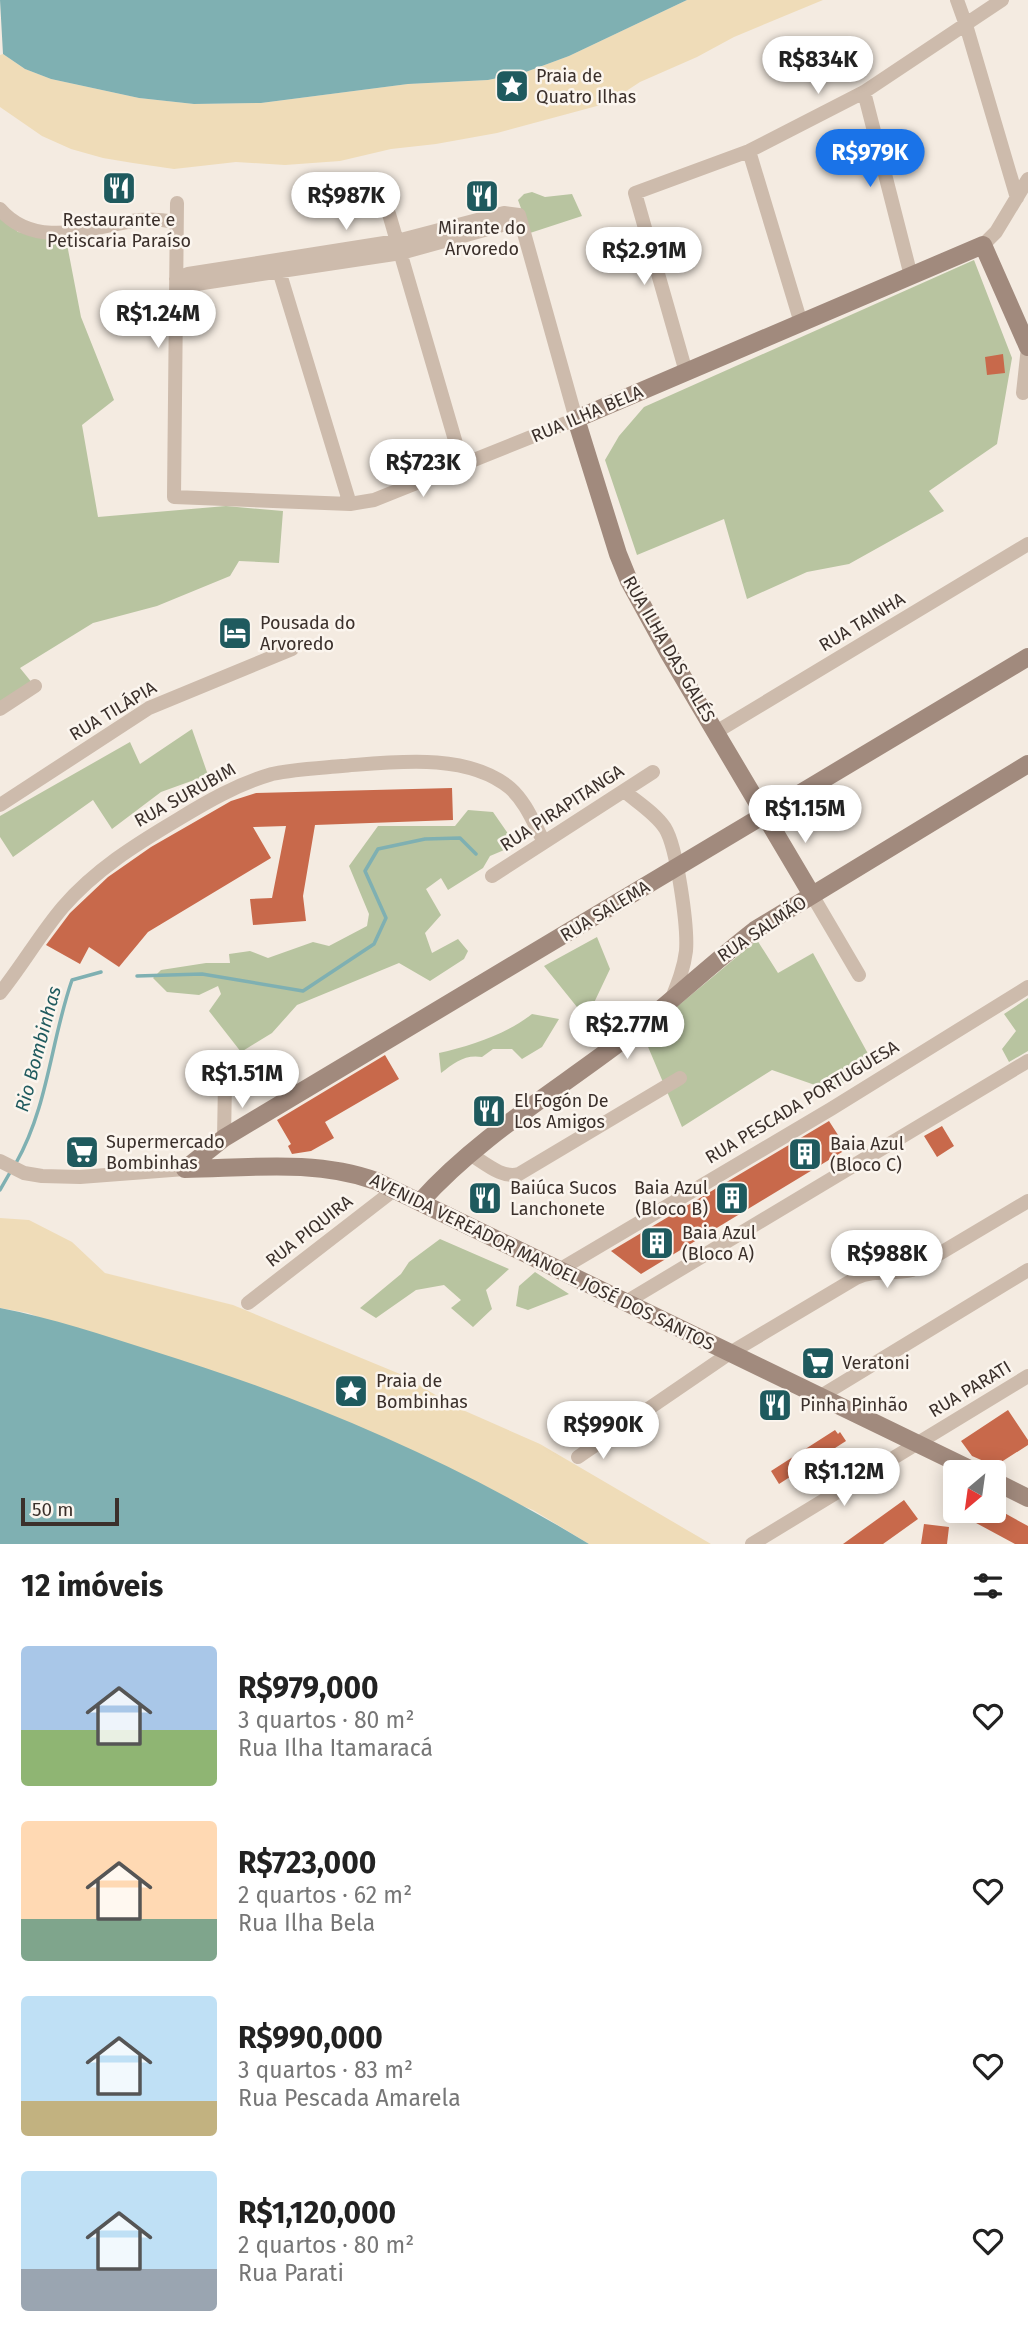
<!DOCTYPE html>
<html lang="pt">
<head>
<meta charset="utf-8">
<style>
	body { margin:0; font-family:"Fira Sans",sans-serif; background:#f6f6f6; color:#222; height:100vh; display:flex; flex-direction:column; font-size:26px; white-space:nowrap }
	* { box-sizing:border-box; margin:0 }
	p { font-size:23px; color:#767676 }
	.icon { flex:none; width:38px; height:38px; fill:none; stroke:currentColor; stroke-width:2; stroke-linecap:round; stroke-linejoin:round }
	.map { position:relative; height:1544px; overflow:hidden }
	.sheet { display:flex; flex-direction:column; background:#fff; flex:1 }
	.sheet>* { flex:none }
	.needle { width:46px; rotate:209deg }
	.fabs { position:absolute; left:943px; top:1460px; display:grid; gap:14px }
	.fabs a { display:grid; place-items:center; width:63px; height:63px; border-radius:7px; background:#fff; box-shadow:0 4px 18px #0003; font-size:35px }
	.scale { position:absolute; left:21px; bottom:18px; width:98px; box-sizing:border-box; padding-left:7px; border:4px solid #3b302b; border-top:0; font-size:19px; line-height:24px; white-space:nowrap; color:#3b302b; -webkit-text-stroke:5px #fbf5ee; paint-order:stroke }
	.price { position:absolute; translate:-50% -60px; padding:0 16px; border-radius:24px; background:#fff; color:#222; font-size:23px; line-height:46px; filter:drop-shadow(0 2px 4px #0008) }
	.price::after { content:''; position:absolute; left:50%; top:42px; width:21px; height:16px; margin-left:-10px; background:inherit; clip-path:polygon(0 0,100% 0,50% 100%) }
	.price.selected { background:#1a73e8; color:#fff }
	ul { padding:0; list-style:none }
	li { display:flex; align-items:center; gap:21px; height:175px; padding:0 21px }
	li span { display:grid; place-items:center; flex:none; width:196px; height:140px; border-radius:7px; color:#555 }
	li>.icon { margin-inline-start:auto }
	span .icon { width:84px; height:84px; fill:#fffc; stroke-width:1 }
	li b { font-size:30px }
	h2 { display:flex; justify-content:space-between; align-items:center; height:84px; padding:0 21px; font-size:30px }
	.map>svg:first-child { display:block }
	.green { fill:#b8c4a0 }
	.sand { fill:#efdcb8 }
	.water { fill:#7fb0b2 }
	.lines { fill:none; stroke-linecap:round; stroke-linejoin:round }
	.stream { stroke:#7fb0b2; stroke-width:3.5 }
	.building { fill:#c8694b }
	.street { stroke:#cdbbac; stroke-width:14 }
	.secondary { stroke:#a18a7d; stroke-width:18 }
	.labels { text-anchor:middle; dominant-baseline:central; stroke-width:5; stroke-linejoin:round; paint-order:stroke }
	.poi-label { font-size:18px; fill:#3b302b; stroke:#fbf5ee; text-anchor:start }
	.street-label { font-size:18px; fill:#3b302b; stroke:#fbf5ee }
	.water-label { font-size:19px; font-style:italic; fill:#1f5a5e; stroke:#fbf5ee }
</style>
</head>
<body>
<div class="map">
<svg width="1028" height="1544" viewBox="0 0 1028 1544">
	<rect width="100%" height="100%" fill="#f4ebe1"/>
	<!-- green -->
	<path class="green" d="M532 192 545 197 572 194 582 216 530 233 518 200 524 194Z
		M0 216 18 232 66 239 81 317 114 400 82 425 98 517 226 506 283 511 279 563 239 561 230 576 157 606 93 623 20 668 33 684 0 705Z
		M974 260 1012 358 997 444 929 491 944 511 849 564 807 572 747 599 724 519 637 555 605 460 619 436 644 407Z
		M192 729 208 775 161 792 112 829 93 800 13 857 0 837V816L130 742 140 764Z
		M468 810 493 812 516 845 490 856 483 868 448 890 441 878 426 889 441 915 425 933 432 953 458 939 468 951 464 959 430 981 399 963 297 1005 272 1033 241 1052 209 1011 221 994 218 986 199 995 167 992 153 978 161 970 206 963H230L229 954 250 951 268 958 313 942 329 946 367 926 369 914 349 866 378 826H455Z
		M597 937 610 969 592 1007 581 1012 544 966Z
		M757 940 778 973 813 953 872 1061 832 1091 772 1070 682 1127 643 1035Z
		M1028 998V1051L1009 1062 1002 1049 1016 1031 1004 1014Z
		M532 1014 559 1019 542 1047 522 1059 512 1049H493L482 1057C465 1054 454 1063 441 1073L439 1053C471 1046 507 1034 532 1014Z
		M440 1239 509 1269 486 1290 492 1309 473 1327 451 1308 461 1300 444 1285 416 1290 376 1318 360 1308 401 1274 409 1262Z
		M535 1272 569 1294 528 1310 516 1306 519 1286Z"/>
	<!-- sand -->
	<path class="sand" d="M687 0H823L734 37 697 57 640 82 608 103 497 133 436 144 391 149 340 161 285 165 236 162 174 169 133 163 103 158 71 149 42 136 0 107V55L3 54 25 69 51 79 139 98 194 104 261 103 408 84 488 80 523 73 569 56Z
		M0 1218 29 1220 72 1242 105 1273 233 1305 400 1374 456 1407 540 1444 711 1544H589L533 1510 28 1313 0 1308Z"/>
	<!-- water -->
	<path class="water" d="M0 0H687L569 56 523 73 488 80 408 84 261 103 194 104 139 98 51 79 25 69 3 54Z
		M0 1308C52 1318 103 1335 153 1351 305 1398 453 1461 589 1544H0Z"/>
	<g class="lines">
		<!-- stream -->
		<path class="stream" d="M137 976 202 974 303 991 374 944 386 918 365 871 378 849 425 839 460 838 476 854
			M16 1163C48 1107 51 1040 72 980L101 972
			M0 1190 12 1169"/>
	</g>
	<!-- building -->
	<path class="building" d="M1003 354 1005 373 987 375 985 357Z
		M452 788 453 820 315 825 303 896 306 921 253 925 250 899 272 898 286 826 253 827 271 858 148 932 119 967 89 947 80 964 46 945 70 913 108 877 151 847 231 801 256 793Z
		M385 1055 399 1079 325 1122 334 1138 311 1151 292 1154 288 1146 291 1144 277 1120Z
		M829 1121 847 1149 641 1274 611 1251Z
		M942 1126 954 1146 937 1157 924 1136Z
		M1008 1410 1028 1440V1445L995 1466 972 1456 961 1441Z
		M835 1430 838 1434 840 1432 846 1441 779 1484 771 1471Z
		M904 1500 918 1519 883 1544H843Z
		M952 1510H999L1028 1526V1544H1015Z
		M924 1524 949 1527 947 1544H921Z"/>
	<g class="lines">
		<!-- street -->
		<path class="street" d="M957 0 966 25 1017 198
			M864 92 911 276
			M749 151 801 323
			M177 203 174 497 350 504 374 500 576 419 519 215
			M0 209C36 251 94 226 139 220 151 219 164 220 176 222
			M389 214 462 464
			M983 245 996 232 1028 179
			M277 264 350 504
			M176 279 190 285 401 253 506 224 519 215
			M176 279 188 274 397 241 504 213 519 215
			M686 372 635 193 749 151 864 92 1002 0
			M1023 393 1028 347
			M0 709 35 686
			M716 732 1028 544
			M624 791C637 802 655 813 665 828 677 847 688 927 686 951 684 968 678 983 672 998
			M0 805 149 708 292 649
			M492 876 653 772
			M812 895 859 975
			M0 993C22 966 40 934 63 907 95 870 135 845 177 820 208 801 238 784 272 774 295 769 319 768 342 766 393 762 467 752 510 788 526 802 534 824 544 842
			M224 1138 225 1082
			M470 1154C485 1163 502 1179 519 1174L680 1078
			M0 1161 24 1173 42 1176 80 1177 185 1169
			M559 1270 831 1109 1028 987
			M626 1302 1028 1061
			M248 1303 394 1190
			M821 1396 1028 1270
			M578 1457 730 1353 856 1278C874 1269 893 1275 912 1270L1028 1201
			M752 1544 1028 1376"/>
		<!-- secondary -->
		<path class="secondary" d="M812 895 668 652 629 581 618 554 576 419 983 245 1028 347
			M185 1169 224 1138 264 1114 1028 657
			M185 1169C248 1168 316 1159 376 1181L976 1472
			M420 1202C477 1138 556 1091 624 1039 669 1004 710 965 755 930L1028 764
			M994 1481 1028 1498"/>
	</g>
	<!-- icons -->
	<defs>
		<g id="sight-square" transform="scale(1.75)"><rect x="-9" y="-9" width="18" height="18" rx="4" fill="#1f5a5e" stroke="#fbf5ee"/><path d="M0-6L1.8-2.2L6-1.7L2.9 1.2L3.7 5.4L0 3.3L-3.7 5.4L-2.9 1.2L-6-1.7L-1.8-2.2Z" fill="#fff"/></g>
		<g id="restaurant-square" transform="scale(1.75)"><rect x="-9" y="-9" width="18" height="18" rx="4" fill="#1f5a5e" stroke="#fbf5ee"/><path d="M-5-6h1v4h1v-4h1v4h1v-4h1v5L-1.5 .5V6h-2V.5L-5-1ZM5-6V6H3V1.5H1.5Q1.5-4 5-6Z" fill="#fff"/></g>
		<g id="hotel-square" transform="scale(1.75)"><rect x="-9" y="-9" width="18" height="18" rx="4" fill="#1f5a5e" stroke="#fbf5ee"/><path d="M-6-4.5h1.5V1H6V5H4.5V3h-9V5H-6ZM-4 0a1.8 1.8 0 1 1 3.6 0ZM.5 0V-2.5h3Q6-2.5 6 0Z" fill="#fff"/></g>
		<g id="supermarket-square" transform="scale(1.75)"><rect x="-9" y="-9" width="18" height="18" rx="4" fill="#1f5a5e" stroke="#fbf5ee"/><path d="M-6-5.5h2.5l.6 2H6L4.5 2H-2.5L-4.4-4H-6ZM-1.5 3.2a1.3 1.3 0 1 0 .1 0ZM3 3.2a1.3 1.3 0 1 0 .1 0Z" fill="#fff"/></g>
		<g id="building-square" transform="scale(1.75)"><rect x="-9" y="-9" width="18" height="18" rx="4" fill="#1f5a5e" stroke="#fbf5ee"/><path d="M-4-6H4V6H1V3H-1V6H-4ZM-2.5-4.3h1.7v1.8h-1.7ZM.8-4.3h1.7v1.8H.8ZM-2.5-1h1.7V.8h-1.7ZM.8-1h1.7V.8H.8Z" fill="#fff"/></g>
	</defs>
	<g fill-rule="evenodd">
		<use href="#sight-square" x="512" y="86"/>
		<use href="#restaurant-square" x="119" y="188"/>
		<use href="#restaurant-square" x="482" y="196"/>
		<use href="#hotel-square" x="235" y="633"/>
		<use href="#restaurant-square" x="489" y="1111"/>
		<use href="#supermarket-square" x="82" y="1152"/>
		<use href="#building-square" x="805" y="1154"/>
		<use href="#restaurant-square" x="485" y="1198"/>
		<use href="#building-square" x="732" y="1198"/>
		<use href="#building-square" x="657" y="1243"/>
		<use href="#supermarket-square" x="818" y="1363"/>
		<use href="#sight-square" x="351" y="1391"/>
		<use href="#restaurant-square" x="775" y="1405"/>
	</g>
	<g class="labels">
		<!-- poi labels -->
		<g class="poi-label">
			<text x="536" y="76">Praia de<tspan x="536" dy="21">Quatro Ilhas</tspan></text>
			<text x="119" y="220" text-anchor="middle">Restaurante e<tspan x="119" dy="21">Petiscaria Paraíso</tspan></text>
			<text x="482" y="228" text-anchor="middle">Mirante do<tspan x="482" dy="21">Arvoredo</tspan></text>
			<text x="260" y="623">Pousada do<tspan x="260" dy="21">Arvoredo</tspan></text>
			<text x="514" y="1101">El Fogón De<tspan x="514" dy="21">Los Amigos</tspan></text>
			<text x="106" y="1142">Supermercado<tspan x="106" dy="21">Bombinhas</tspan></text>
			<text x="830" y="1144">Baia Azul<tspan x="830" dy="21">(Bloco C)</tspan></text>
			<text x="510" y="1188">Baiúca Sucos<tspan x="510" dy="21">Lanchonete</tspan></text>
			<text x="708" y="1188" text-anchor="end">Baia Azul<tspan x="708" dy="21">(Bloco B)</tspan></text>
			<text x="682" y="1233">Baia Azul<tspan x="682" dy="21">(Bloco A)</tspan></text>
			<text x="842" y="1363">Veratoni</text>
			<text x="376" y="1381">Praia de<tspan x="376" dy="21">Bombinhas</tspan></text>
			<text x="800" y="1405">Pinha Pinhão</text>
		</g>
		<!-- street labels -->
		<g class="street-label">
			<text transform="translate(587 414) rotate(-23)">RUA ILHA BELA</text>
			<text transform="translate(862 622) rotate(-31)">RUA TAINHA</text>
			<text transform="translate(669 649) rotate(60)">RUA ILHA DAS GALÉS</text>
			<text transform="translate(113 711) rotate(-31)">RUA TILÁPIA</text>
			<text transform="translate(185 795) rotate(-29)">RUA SURUBIM</text>
			<text transform="translate(562 808) rotate(-33)">RUA PIRAPITANGA</text>
			<text transform="translate(605 911) rotate(-31)">RUA SALEMA</text>
			<text transform="translate(762 929) rotate(-34)">RUA SALMÃO</text>
			<text transform="translate(802 1102) rotate(-31)">RUA PESCADA PORTUGUESA</text>
			<text transform="translate(309 1231) rotate(-38)">RUA PIQUIRA</text>
			<text transform="translate(542 1262) rotate(26)">AVENIDA VEREADOR MANOEL JOSÉ DOS SANTOS</text>
			<text transform="translate(970 1389) rotate(-31)">RUA PARATI</text>
		</g>
		<!-- water labels -->
		<g class="water-label">
			<text transform="translate(38 1049) rotate(-75)">Rio Bombinhas</text>
		</g>
	</g>
</svg>
<div class="fabs">
<a><svg class="needle" viewBox="-14 -14 28 28"><path d="M0-13l5 13h-10z" fill="#e53935"/><path d="M0 13l5-13h-10z" fill="#767676"/></svg></a>
</div>
<div class="scale">50 m</div>
<b class="price" style="left:818px;top:96px">R$834K</b>
<b class="price selected" style="left:870px;top:189px">R$979K</b>
<b class="price" style="left:346px;top:232px">R$987K</b>
<b class="price" style="left:644px;top:287px">R$2.91M</b>
<b class="price" style="left:158px;top:350px">R$1.24M</b>
<b class="price" style="left:423px;top:499px">R$723K</b>
<b class="price" style="left:805px;top:845px">R$1.15M</b>
<b class="price" style="left:627px;top:1061px">R$2.77M</b>
<b class="price" style="left:242px;top:1110px">R$1.51M</b>
<b class="price" style="left:887px;top:1290px">R$988K</b>
<b class="price" style="left:603px;top:1461px">R$990K</b>
<b class="price" style="left:844px;top:1508px">R$1.12M</b>
</div>
<section class="sheet">
<h2>12 imóveis<svg class="icon" aria-label="filters" viewBox="0 0 24 24"><path d="M4 7h16M4 17h16"/><circle cx="9" cy="7" r="2"/><circle cx="15" cy="17" r="2"/></svg></h2>
<ul>
<li><span style="background:linear-gradient(#a9c7e8 60%,#8fb573 0)"><svg class="icon" aria-label="home" viewBox="0 0 24 24"><path d="M3 11l9-7 9 7M6 9v11h12V9"/></svg></span><div><b>R$979,000</b><p>3 quartos · 80 m²</p><p>Rua Ilha Itamaracá</p></div><svg class="icon" aria-label="heart" viewBox="0 0 24 24"><path d="M12 20l-8-8c-3-5 5-10 8-4 3-6 11-1 8 4z"/></svg></li>
<li><span style="background:linear-gradient(#ffd9b3 70%,#7fa58c 0)"><svg class="icon" aria-label="home" viewBox="0 0 24 24"><path d="M3 11l9-7 9 7M6 9v11h12V9"/></svg></span><div><b>R$723,000</b><p>2 quartos · 62 m²</p><p>Rua Ilha Bela</p></div><svg class="icon" aria-label="heart" viewBox="0 0 24 24"><path d="M12 20l-8-8c-3-5 5-10 8-4 3-6 11-1 8 4z"/></svg></li>
<li><span style="background:linear-gradient(#bfe0f5 75%,#c2b280 0)"><svg class="icon" aria-label="home" viewBox="0 0 24 24"><path d="M3 11l9-7 9 7M6 9v11h12V9"/></svg></span><div><b>R$990,000</b><p>3 quartos · 83 m²</p><p>Rua Pescada Amarela</p></div><svg class="icon" aria-label="heart" viewBox="0 0 24 24"><path d="M12 20l-8-8c-3-5 5-10 8-4 3-6 11-1 8 4z"/></svg></li>
<li><span style="background:linear-gradient(#bfe0f5 70%,#9aa5b1 0)"><svg class="icon" aria-label="home" viewBox="0 0 24 24"><path d="M3 11l9-7 9 7M6 9v11h12V9"/></svg></span><div><b>R$1,120,000</b><p>2 quartos · 80 m²</p><p>Rua Parati</p></div><svg class="icon" aria-label="heart" viewBox="0 0 24 24"><path d="M12 20l-8-8c-3-5 5-10 8-4 3-6 11-1 8 4z"/></svg></li>
</ul>
</section>
</body>
</html>
